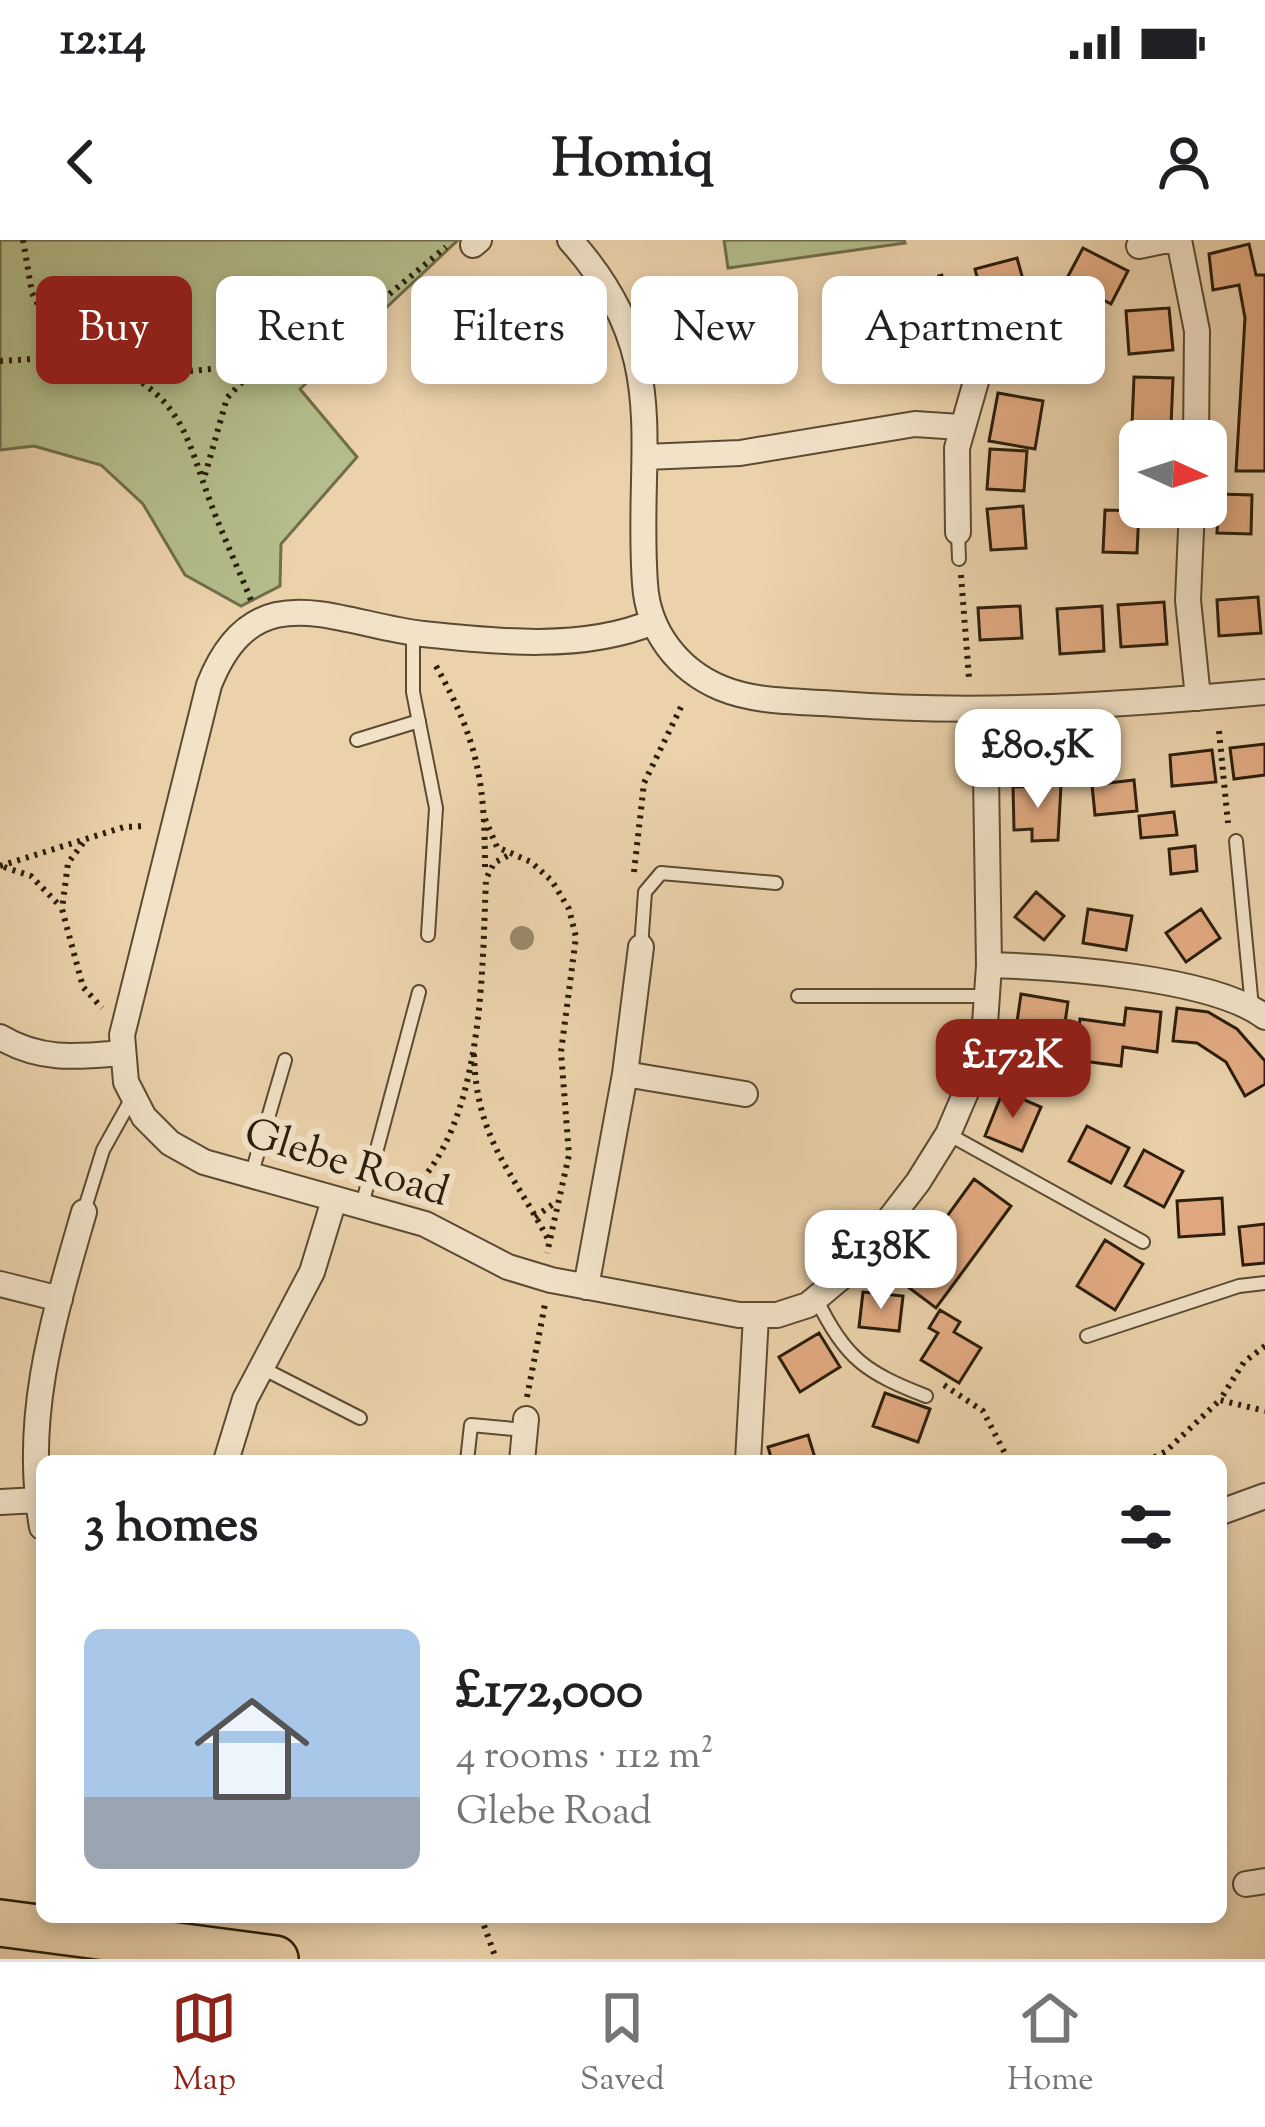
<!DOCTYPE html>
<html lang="en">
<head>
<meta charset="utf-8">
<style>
	body { margin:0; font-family:"Sorts Mill Goudy",serif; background:#f2f2f2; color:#202124; height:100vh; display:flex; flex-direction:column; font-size:45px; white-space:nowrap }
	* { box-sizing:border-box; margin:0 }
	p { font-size:39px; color:#757577 }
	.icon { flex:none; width:66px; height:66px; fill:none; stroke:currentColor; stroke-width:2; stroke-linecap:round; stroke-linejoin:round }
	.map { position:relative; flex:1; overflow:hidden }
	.drawer { position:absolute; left:36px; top:1215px; width:1191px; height:468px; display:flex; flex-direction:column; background:#fff; border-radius:18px; box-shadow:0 6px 18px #0003 }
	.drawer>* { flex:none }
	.top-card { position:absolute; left:36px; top:36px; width:1194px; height:108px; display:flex; gap:24px }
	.needle { width:78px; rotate:93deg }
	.controls { position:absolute; left:1119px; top:180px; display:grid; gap:24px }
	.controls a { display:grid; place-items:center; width:108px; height:108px; border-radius:18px; background:#fff; box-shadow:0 6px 18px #0003; font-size:60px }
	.price { position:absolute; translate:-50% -102px; padding:0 27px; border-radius:24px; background:#fff; color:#222; font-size:39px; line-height:78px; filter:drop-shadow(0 3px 6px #0008) }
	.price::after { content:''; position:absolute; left:50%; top:72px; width:36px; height:27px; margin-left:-18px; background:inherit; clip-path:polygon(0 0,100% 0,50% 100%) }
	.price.on { background:#8f2418; color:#fff }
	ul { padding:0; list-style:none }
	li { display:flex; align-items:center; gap:36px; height:300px; padding:0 48px }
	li+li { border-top:3px solid #e0e0e0 }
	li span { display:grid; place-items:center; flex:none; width:336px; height:240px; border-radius:18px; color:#555 }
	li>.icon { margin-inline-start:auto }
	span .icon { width:144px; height:144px; fill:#fffc; stroke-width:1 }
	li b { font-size:51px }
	h2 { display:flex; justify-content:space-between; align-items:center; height:144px; padding:0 48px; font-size:51px }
	.tag { padding:0 42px; border-radius:18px; background:#fff; box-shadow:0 6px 18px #0003; font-size:42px; line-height:108px }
	.tag.on { background:#8f2418; color:#fff }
	.status { display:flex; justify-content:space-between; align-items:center; height:84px; padding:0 60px; background:#fff; direction:ltr }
	.status svg { height:33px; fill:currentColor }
	header { display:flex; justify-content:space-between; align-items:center; height:156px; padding:0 48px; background:#fff; font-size:54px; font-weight:700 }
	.menu { display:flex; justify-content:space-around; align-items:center; height:168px; border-top:3px solid #e0e0e0; background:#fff; font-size:33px; color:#757577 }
	.menu a { display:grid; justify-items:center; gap:6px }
	.menu .on { color:#8f2418 }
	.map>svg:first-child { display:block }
	.green { fill:#b4bd8b; stroke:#706e4b; stroke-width:3 }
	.building { fill:#e3ab83; stroke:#2b1e0b; stroke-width:3 }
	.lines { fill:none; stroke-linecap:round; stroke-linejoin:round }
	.lane-casing { stroke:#5b4b33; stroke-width:16 }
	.street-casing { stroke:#5b4b33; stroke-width:28 }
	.highway-casing { stroke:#2b1e0b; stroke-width:50 }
	.path { stroke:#2b1e0b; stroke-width:6; stroke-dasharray:3 6; stroke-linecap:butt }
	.lane { stroke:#f2e2c8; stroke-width:12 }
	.street { stroke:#f2e2c8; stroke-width:24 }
	.highway { stroke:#ebd2ab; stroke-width:45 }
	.tree { fill:#988968 }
	.labels { text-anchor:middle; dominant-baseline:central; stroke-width:12; stroke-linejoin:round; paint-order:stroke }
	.street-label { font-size:42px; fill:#2b1e0b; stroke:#f2e2c8 }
</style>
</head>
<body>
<div class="status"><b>12:14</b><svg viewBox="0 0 49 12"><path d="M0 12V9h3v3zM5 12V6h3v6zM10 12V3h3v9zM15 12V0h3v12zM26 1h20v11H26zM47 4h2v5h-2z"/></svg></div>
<header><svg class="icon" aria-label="back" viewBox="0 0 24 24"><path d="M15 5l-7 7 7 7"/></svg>Homiq<svg class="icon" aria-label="person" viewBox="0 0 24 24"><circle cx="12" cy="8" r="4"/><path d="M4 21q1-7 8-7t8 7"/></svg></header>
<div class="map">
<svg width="1265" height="1719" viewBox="0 0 1265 1719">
	<rect width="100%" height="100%" fill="#ebd2ab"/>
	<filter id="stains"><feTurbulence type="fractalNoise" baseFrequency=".00167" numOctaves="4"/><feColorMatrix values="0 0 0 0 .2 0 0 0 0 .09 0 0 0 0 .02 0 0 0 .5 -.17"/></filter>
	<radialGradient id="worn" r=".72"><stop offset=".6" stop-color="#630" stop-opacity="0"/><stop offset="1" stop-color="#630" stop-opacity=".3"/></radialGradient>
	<!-- green -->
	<path class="green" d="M0 0H458L300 149 357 217 281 304 280 346 241 366 185 335 143 264 101 225 34 206 0 210Z
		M724 0H904L905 3 728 28Z"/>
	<!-- building -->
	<path class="building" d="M1249 4 1256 35H1265V231H1236L1245 78 1239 45 1213 50 1209 14Z
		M1083 8 1128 31 1111 64 1066 40Z
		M1017 18 1027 54 984 65 975 29Z
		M1169 68 1173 110 1129 114 1126 71Z
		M1011 70 1020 116 995 122 984 75Z
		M1134 137 1173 138 1171 186 1132 185Z
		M998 153 1043 161 1035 209 989 201Z
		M990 209 1027 211 1024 251 987 249Z
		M1127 209 1140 210V257L1124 256Z
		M1219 254 1252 255 1251 294 1217 293Z
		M1023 266 1026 308 991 310 987 269Z
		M1105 270 1139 271 1137 313 1103 312Z
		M1258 357 1261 393 1219 396 1217 360Z
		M1164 362 1167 404 1121 407 1118 365Z
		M1020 366 1022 398 980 400 978 368Z
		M1102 366 1104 411 1060 414 1057 369Z
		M1265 504V535L1234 539 1230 508Z
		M1212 510 1216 542 1172 546 1170 515Z
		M1134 540 1137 571 1095 575 1092 545Z
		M1061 545 1058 600 1032 601V589L1014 590 1013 547Z
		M1174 572 1177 595 1141 598 1139 576Z
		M1195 606 1197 631 1171 634 1169 609Z
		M1036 652 1064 676 1044 700 1015 677Z
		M1088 669 1132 676 1126 710 1083 703Z
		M1201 669 1220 698 1186 722 1166 693Z
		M1021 754 1068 762 1062 803 1015 796Z
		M1126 768 1161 772 1157 812 1123 807 1121 826 1075 820 1080 779 1124 785Z
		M1177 768 1208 772 1237 789 1265 821V844L1245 856 1226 822 1197 803 1173 801Z
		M1003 851 1041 867 1022 911 985 896Z
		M1087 886 1129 908 1111 943 1069 921Z
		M1144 910 1183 931 1164 967 1125 946Z
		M974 939 1011 966 936 1068 900 1041Z
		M1222 958 1224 994 1179 997 1177 961Z
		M1265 984V1023L1243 1025 1239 987Z
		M1105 1000 1143 1024 1115 1070 1077 1046Z
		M863 1052 903 1056 899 1091 859 1087Z
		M940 1070 960 1082 954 1092 981 1108 959 1143 921 1120 938 1093 929 1088Z
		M819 1093 840 1127 800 1152 779 1117Z
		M885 1153 930 1169 918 1202 873 1186Z
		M808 1195 816 1221H772L768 1207Z"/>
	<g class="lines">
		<!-- lane casing -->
		<g class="lane-casing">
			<path id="lane" d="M958 292 959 319
				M413 394V452L436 568 428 695
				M357 500 419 481
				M1236 601 1252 767
				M641 707 645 652 661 633 776 643
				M798 756H986
				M948 894 1143 1002
				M251 936 285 820
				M362 965 419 752
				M84 971 103 910 132 858
				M817 1060C845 1119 867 1133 926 1156
				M1087 1096 1239 1046 1265 1043
				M262 1128 360 1178
				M467 1221 471 1185 525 1190"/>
		</g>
		<!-- street casing -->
		<g class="street-casing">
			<path id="street" d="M570 0C675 116 635 206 645 344 648 391 678 430 721 448 757 463 800 461 838 464 982 475 1121 465 1265 452
				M1179 0 1197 91 1196 201
				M473 5 479 0
				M1139 6 1168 0
				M646 217 740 213 915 184 960 187
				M1192 267 1188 360 1198 458
				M958 292 957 208 977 138
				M653 382C584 411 497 402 423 394 336 384 254 330 209 445L122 795 126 842 144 877 170 903 204 922 425 984 508 1027 551 1040 739 1075H777L808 1065 851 1029 918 942 948 894 975 831 985 784 989 725 985 472
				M989 725C1058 727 1212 737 1265 777
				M0 797C40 821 76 817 121 813
				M625 834 745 854
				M0 1044 60 1059
				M586 1047 625 834 641 707
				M226 1221 245 1159 312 1032 334 960
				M522 1221 526 1179
				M748 1221 756 1076
				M0 1262 38 1260
				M1221 1272 1265 1256
				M42 1287C22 1178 54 1076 84 972
				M1246 1644 1265 1641"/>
		</g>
		<!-- highway casing -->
		<g class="highway-casing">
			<path id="highway" d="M0 1683 275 1719"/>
		</g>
		<!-- path -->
		<path class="path" d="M23 0 32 53 65 117 169 133 233 127 387 56 446 7
			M940 34 959 118
			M0 121 65 117
			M119 129C184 162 188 202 211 264 223 296 238 328 251 360
			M205 235 227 158 265 117
			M961 335 969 438
			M436 426C479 502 485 544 485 630
			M1219 491 1228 583
			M485 579 497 607 531 622 552 641 569 669 576 697 561 812 569 915 547 1013
			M83 603 68 623 62 669 83 747 102 768
			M0 626 124 587 146 586
			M4 627 31 636 60 666
			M634 632 644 543 682 465
			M474 814C476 899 512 931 548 999
			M410 952C484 884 482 733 486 639L494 623 509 615
			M535 977 556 962
			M1265 1106 1244 1122 1220 1160 1265 1171
			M944 1145 983 1171 1009 1221
			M527 1157 545 1064
			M1146 1221 1165 1212 1220 1160
			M481 1677 495 1716"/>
		<!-- lane -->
		<use href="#lane" class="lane"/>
		<!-- street -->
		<use href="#street" class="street"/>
		<!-- highway -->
		<use href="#highway" class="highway"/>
	</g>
	<!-- trees -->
	<circle class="tree" cx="522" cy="698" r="12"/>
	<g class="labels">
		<!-- street labels -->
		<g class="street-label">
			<text transform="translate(346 925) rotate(17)">Glebe Road</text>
		</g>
	</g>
	<rect width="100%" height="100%" filter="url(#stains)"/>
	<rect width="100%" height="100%" fill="url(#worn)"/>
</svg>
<div class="controls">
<a><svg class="needle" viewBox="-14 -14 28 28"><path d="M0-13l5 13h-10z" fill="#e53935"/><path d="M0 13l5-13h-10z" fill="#757577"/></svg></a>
</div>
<b class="price" style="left:1038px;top:571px">£80.5K</b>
<b class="price on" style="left:1013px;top:881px">£172K</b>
<b class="price" style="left:881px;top:1072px">£138K</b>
<div class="top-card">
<a class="tag on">Buy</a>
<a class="tag">Rent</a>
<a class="tag">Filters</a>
<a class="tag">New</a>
<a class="tag">Apartment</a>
</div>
<section class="drawer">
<h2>3 homes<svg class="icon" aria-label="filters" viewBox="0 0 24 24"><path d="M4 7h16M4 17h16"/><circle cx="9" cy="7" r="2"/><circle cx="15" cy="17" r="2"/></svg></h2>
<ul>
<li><span style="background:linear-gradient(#a9c7e8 70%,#9aa5b1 0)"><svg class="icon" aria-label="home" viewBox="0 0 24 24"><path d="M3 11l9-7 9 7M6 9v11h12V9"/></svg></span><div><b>£172,000</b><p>4 rooms · 112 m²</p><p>Glebe Road</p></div></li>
</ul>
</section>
</div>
<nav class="menu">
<a class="on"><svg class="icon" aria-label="map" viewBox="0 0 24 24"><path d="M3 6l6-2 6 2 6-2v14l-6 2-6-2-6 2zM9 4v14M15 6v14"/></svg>Map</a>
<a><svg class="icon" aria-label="saved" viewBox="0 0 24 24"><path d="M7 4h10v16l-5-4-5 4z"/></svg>Saved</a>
<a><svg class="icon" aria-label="home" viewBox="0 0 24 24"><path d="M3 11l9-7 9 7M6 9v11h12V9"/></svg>Home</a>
</nav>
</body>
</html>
